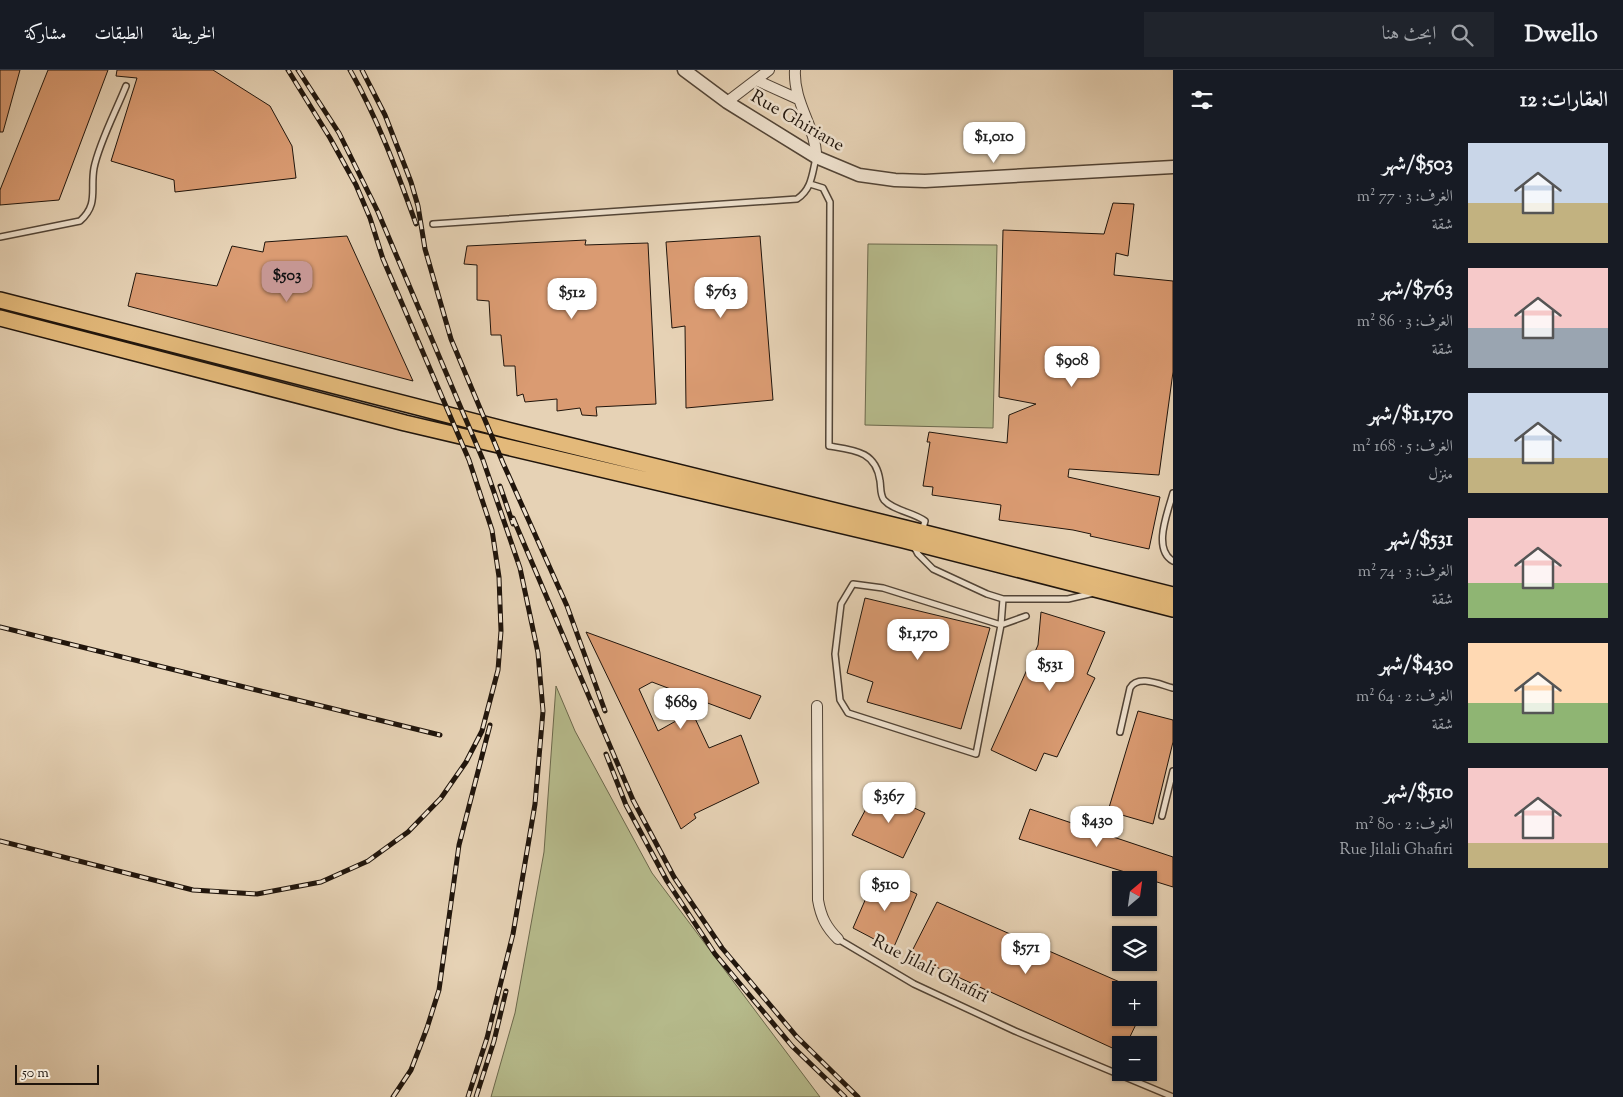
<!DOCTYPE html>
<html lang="ar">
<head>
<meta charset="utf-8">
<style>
	body { margin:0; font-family:"Sorts Mill Goudy",Amiri,serif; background:#20242c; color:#f1f3f6; direction:rtl; height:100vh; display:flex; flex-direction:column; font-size:19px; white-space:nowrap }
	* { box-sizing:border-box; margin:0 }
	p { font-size:16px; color:#9ea1a6 }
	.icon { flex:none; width:28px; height:28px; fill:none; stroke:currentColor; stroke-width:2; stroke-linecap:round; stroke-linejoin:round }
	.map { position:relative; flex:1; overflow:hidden; direction:ltr }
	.sheet { display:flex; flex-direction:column; background:#171b24; width:450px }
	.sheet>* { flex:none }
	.needle { width:32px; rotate:29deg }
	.buttons { position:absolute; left:1112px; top:801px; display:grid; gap:10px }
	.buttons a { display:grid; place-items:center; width:45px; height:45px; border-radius:0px; background:#171b24; box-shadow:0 1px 4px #0004; font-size:25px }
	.scale { position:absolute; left:15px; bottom:12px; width:84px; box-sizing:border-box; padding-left:5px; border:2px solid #20150c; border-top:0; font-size:14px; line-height:18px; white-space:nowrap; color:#20150c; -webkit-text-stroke:4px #efe2cf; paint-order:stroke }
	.price { position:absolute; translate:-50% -42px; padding:0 11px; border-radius:10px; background:#fff; color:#222; font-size:16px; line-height:32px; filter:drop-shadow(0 1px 2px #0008) }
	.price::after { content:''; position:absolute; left:50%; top:30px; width:15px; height:11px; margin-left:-8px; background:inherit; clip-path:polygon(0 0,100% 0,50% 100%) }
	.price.current { background:#c59692; color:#111 }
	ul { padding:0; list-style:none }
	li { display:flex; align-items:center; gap:15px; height:125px; padding:0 15px }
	li span { display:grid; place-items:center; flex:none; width:140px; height:100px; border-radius:0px; color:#555 }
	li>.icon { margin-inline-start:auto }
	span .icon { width:60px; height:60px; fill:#fffc; stroke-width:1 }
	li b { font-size:21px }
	h2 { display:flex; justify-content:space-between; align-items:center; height:60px; padding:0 15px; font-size:21px }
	header { display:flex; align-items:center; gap:30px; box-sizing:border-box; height:70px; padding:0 25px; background:#171b24; border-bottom:1px solid #363941 }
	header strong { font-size:24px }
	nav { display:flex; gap:28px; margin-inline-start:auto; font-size:18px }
	.search { width:350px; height:45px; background:#20242c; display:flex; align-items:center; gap:12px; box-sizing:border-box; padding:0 18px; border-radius:0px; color:#9ea1a6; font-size:19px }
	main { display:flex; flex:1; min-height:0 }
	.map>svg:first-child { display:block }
	.green { fill:#b6bb8c; stroke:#6b684c }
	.building { fill:#da9b72; stroke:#20150c }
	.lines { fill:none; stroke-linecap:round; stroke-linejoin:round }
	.service-casing { stroke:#524436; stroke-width:8 }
	.minor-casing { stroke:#524436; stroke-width:12 }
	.tertiary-casing { stroke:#524436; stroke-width:15 }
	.primary-casing { stroke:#20150c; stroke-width:18 }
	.service { stroke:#efe2cf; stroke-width:5 }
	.minor { stroke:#efe2cf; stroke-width:10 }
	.tertiary { stroke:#efe2cf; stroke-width:12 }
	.primary { stroke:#e3b97a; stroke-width:15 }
	.rail-casing { stroke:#20150c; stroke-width:5 }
	.rail { stroke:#efe2cf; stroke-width:3; stroke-dasharray:9; stroke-linecap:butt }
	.labels { text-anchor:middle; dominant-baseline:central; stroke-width:5; stroke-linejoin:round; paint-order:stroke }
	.street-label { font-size:18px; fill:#20150c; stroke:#efe2cf }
</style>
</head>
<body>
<header>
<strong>Dwello</strong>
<div class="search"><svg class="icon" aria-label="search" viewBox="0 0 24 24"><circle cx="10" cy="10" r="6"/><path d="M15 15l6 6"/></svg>ابحث هنا</div>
<nav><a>الخريطة</a><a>الطبقات</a><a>مشاركة</a></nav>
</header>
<main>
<section class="sheet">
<h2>العقارات: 12<svg class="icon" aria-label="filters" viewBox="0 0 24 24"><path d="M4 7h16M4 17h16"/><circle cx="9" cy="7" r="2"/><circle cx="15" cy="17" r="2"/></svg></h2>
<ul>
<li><span style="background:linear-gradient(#c9d6e8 60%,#c2b280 0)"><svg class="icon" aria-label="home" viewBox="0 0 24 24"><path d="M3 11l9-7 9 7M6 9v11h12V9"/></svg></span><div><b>$503/شهر</b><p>الغرف: 3 · 77 m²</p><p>شقة</p></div></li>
<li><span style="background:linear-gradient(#f6c9c9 60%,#9aa5b1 0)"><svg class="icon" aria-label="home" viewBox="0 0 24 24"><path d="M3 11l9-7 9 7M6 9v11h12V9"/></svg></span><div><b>$763/شهر</b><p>الغرف: 3 · 86 m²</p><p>شقة</p></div></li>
<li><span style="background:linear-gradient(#c9d6e8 65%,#c2b280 0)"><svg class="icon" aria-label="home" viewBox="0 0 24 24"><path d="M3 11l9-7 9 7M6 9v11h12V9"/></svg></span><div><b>$1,170/شهر</b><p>الغرف: 5 · 168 m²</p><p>منزل</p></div></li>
<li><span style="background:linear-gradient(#f6c9c9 65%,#8fb573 0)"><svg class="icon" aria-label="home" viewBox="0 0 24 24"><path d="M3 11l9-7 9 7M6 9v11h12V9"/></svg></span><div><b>$531/شهر</b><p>الغرف: 3 · 74 m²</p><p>شقة</p></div></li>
<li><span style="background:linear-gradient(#ffd9b3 60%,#8fb573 0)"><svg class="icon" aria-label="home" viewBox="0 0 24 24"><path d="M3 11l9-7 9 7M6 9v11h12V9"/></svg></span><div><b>$430/شهر</b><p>الغرف: 2 · 64 m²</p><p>شقة</p></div></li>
<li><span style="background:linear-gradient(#f6c9c9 75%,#c2b280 0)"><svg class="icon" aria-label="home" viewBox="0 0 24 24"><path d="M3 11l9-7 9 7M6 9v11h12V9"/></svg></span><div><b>$510/شهر</b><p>الغرف: 2 · 80 m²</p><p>Rue Jilali Ghafiri</p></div></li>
</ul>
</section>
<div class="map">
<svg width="1173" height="1027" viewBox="0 0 1173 1027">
	<rect width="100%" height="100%" fill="#e6d2b5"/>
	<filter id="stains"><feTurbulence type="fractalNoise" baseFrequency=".004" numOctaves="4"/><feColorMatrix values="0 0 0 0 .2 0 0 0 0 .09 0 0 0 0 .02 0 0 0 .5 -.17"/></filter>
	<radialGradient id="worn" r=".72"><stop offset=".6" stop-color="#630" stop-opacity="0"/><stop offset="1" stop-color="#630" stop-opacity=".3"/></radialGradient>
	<!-- green -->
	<path class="green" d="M868 174 997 175 993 358 865 355Z
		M556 616 575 661 652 803 820 1027H491L515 943 544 782Z"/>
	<!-- building -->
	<path class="building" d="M0 0H20L3 62H0Z
		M48 0H108L59 130 0 135V120Z
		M117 0H213L270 36 292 76 296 108 175 122 174 110 111 91 137 8 116 6Z
		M1113 133 1134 134 1128 186 1116 183 1114 205 1173 211V302L1159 405 1069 399 1068 407 1160 427 1149 479 1090 466 1091 464 1073 460 999 450 1001 435 932 425 933 417 923 416 930 372H927L929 362 1007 373 1009 345 1036 334 999 327 1003 160 1104 164Z
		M347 166 413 311 128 236 136 203 217 216 232 176 263 182 265 172Z
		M760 166 773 330 686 338 685 256 672 258 666 172Z
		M586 170 585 175 648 173 656 334 596 337 597 346 582 345 580 338 557 341V329L525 332 523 324 517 326 515 296H504L501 265H491L489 231 477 230V195L464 194 467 176Z
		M865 528 990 558 961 659 867 632 873 612 847 603Z
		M1041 542 1105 562 1087 604 1095 608 1057 687 1044 683 1036 701 991 680 1038 575Z
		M586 562 761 626 750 649 652 612 639 619 658 661 692 642 709 678 741 665 759 713 694 744 696 748 681 759Z
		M1138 641 1173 650V672L1153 754 1108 741Z
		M876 720 925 743 903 788 852 765Z
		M1030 739 1173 787V817L1019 769Z
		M876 805 917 824 893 879 853 858Z
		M937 832 1138 920H1121V948H1139L1126 975H1121V982L910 885Z"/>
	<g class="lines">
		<!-- service casing -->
		<g class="service-casing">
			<path id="service" d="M810 114 823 118 830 132 829 376C854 380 876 381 880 411 881 417 880 425 884 430 894 441 913 442 925 451L922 461
				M433 154 797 129C812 119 812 104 816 88
				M0 167 80 151C99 134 90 120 94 98 99 73 116 41 126 16
				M1173 423C1168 442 1152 479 1173 491
				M913 475 918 484 933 499 987 524 1003 529H1068L1094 523
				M1003 529 1001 555 976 684 848 643 840 630 835 584 841 534 853 514 883 518 1001 555 1026 546
				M1120 662 1130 618C1138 604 1161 615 1173 618
				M1162 746 1173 701
				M838 869 914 914 1015 961 1173 1027"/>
		</g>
		<!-- minor casing -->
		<g class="minor-casing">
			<path id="minor" d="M795 0C793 33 817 59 816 87
				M756 10 798 29
				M727 32 769 0
				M817 636 818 830C821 847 826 857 838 869"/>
		</g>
		<!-- tertiary casing -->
		<g class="tertiary-casing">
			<path id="tertiary" d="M684 0 727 32 816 87 859 105 895 110 925 111 1173 97"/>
		</g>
		<!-- primary casing -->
		<g class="primary-casing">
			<path id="primary" d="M0 230 515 362 905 458 1173 525
				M0 248 405 353 903 470 1173 539"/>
		</g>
		<!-- service -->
		<use href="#service" class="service"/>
		<!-- minor -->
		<use href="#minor" class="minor"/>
		<!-- tertiary -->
		<use href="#tertiary" class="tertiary"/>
		<!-- primary -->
		<use href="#primary" class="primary"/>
		<!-- rail casing -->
		<g class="rail-casing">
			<path id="rail" d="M298 0 339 63 378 142 483 390 520 498 538 583 543 641 535 734 513 864 487 968 468 1027
				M350 0C378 49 397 101 416 154
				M362 0 385 45 411 112 418 136 425 179 451 269 503 393 567 536 605 641
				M500 416 513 454
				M513 448 633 730 674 807 722 878 797 967 858 1027
				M0 557 440 665
				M606 684 626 735 667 811 715 884 792 976 845 1027
				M0 771 193 820 257 824 321 812 368 791 408 762 441 728 466 692 482 661 498 600 501 561 499 507 492 460 469 390 383 189 370 148 356 115 330 68 288 0
				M393 1027 411 1000 427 958 439 920 459 775 490 655
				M476 1027 494 971 506 921"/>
		</g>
		<!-- rail -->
		<use href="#rail" class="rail"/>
	</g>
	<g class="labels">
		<!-- street labels -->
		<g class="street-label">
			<text transform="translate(797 52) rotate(30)">Rue Ghiriane</text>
			<text transform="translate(930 900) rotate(27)">Rue Jilali Ghafiri</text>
		</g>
	</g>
	<rect width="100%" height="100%" filter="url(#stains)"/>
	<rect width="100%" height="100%" fill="url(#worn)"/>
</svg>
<div class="buttons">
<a><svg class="needle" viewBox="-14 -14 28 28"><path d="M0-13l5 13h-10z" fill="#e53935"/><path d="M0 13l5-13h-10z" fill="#9ea1a6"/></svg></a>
<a><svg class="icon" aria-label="layers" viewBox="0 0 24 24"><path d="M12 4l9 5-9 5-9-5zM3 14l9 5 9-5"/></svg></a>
<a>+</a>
<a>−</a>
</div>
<div class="scale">50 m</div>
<b class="price" style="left:994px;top:94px">$1,010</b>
<b class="price current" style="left:287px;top:233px">$503</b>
<b class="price" style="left:721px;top:249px">$763</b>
<b class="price" style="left:572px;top:250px">$512</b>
<b class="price" style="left:1072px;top:318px">$908</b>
<b class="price" style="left:918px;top:591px">$1,170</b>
<b class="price" style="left:1050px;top:622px">$531</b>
<b class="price" style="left:681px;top:660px">$689</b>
<b class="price" style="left:889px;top:754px">$367</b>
<b class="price" style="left:1097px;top:778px">$430</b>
<b class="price" style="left:885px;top:842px">$510</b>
<b class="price" style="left:1026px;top:905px">$571</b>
</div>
</main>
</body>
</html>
